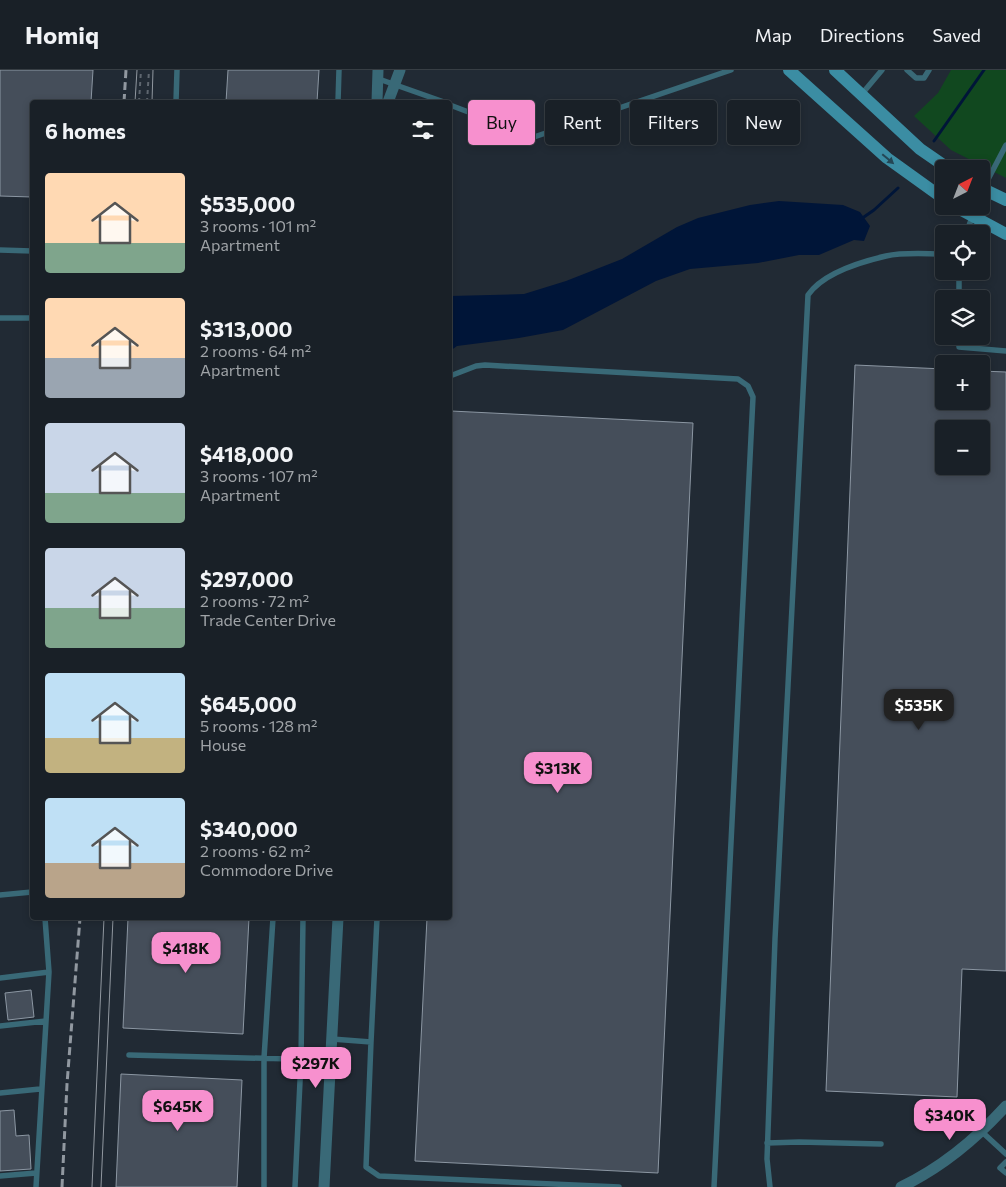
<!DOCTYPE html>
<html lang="en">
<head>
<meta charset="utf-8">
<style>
	body { margin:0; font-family:Commissioner,sans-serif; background:#22282f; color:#f1f3f6; height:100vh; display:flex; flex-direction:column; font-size:19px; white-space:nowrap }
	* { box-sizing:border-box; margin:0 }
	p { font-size:16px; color:#9fa3a7 }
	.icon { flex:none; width:28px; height:28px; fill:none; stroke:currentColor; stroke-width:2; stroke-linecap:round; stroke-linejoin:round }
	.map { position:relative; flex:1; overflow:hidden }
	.sheet { position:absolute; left:30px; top:30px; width:422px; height:820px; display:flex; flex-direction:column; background:#192027; border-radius:5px; box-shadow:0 2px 8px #0003,0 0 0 1px #373e44 }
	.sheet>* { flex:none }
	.banner { position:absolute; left:468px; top:30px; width:462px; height:45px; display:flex; gap:10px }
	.needle { width:32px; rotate:42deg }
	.buttons { position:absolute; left:935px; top:90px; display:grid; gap:10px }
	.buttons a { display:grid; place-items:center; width:55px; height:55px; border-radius:5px; background:#192027; box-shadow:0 2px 8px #0003,0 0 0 1px #373e44; font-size:25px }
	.price { position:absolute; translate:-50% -42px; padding:0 11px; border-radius:10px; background:#f790ce; color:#111; font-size:16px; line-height:32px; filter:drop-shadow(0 1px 2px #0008) }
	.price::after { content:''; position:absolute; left:50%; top:30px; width:15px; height:11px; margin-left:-8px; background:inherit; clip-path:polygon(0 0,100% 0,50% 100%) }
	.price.selected { background:#222; color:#fff }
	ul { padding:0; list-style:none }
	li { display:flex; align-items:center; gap:15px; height:125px; padding:0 15px }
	li span { display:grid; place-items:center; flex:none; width:140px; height:100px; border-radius:5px; color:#555 }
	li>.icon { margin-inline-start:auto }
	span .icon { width:60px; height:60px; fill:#fffc; stroke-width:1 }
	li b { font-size:21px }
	h2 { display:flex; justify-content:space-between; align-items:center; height:60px; padding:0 15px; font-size:21px }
	.pill { padding:0 18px; border-radius:5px; background:#192027; box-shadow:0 2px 8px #0003,0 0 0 1px #373e44; font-size:18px; line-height:45px }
	.pill.selected { background:#f790ce; color:#111 }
	header { display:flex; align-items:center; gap:30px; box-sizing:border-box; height:70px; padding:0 25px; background:#192027; border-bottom:1px solid #373e44 }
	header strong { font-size:24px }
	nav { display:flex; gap:28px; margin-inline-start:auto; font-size:18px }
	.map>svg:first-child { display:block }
	.green { fill:#11481f }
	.water { fill:#001538 }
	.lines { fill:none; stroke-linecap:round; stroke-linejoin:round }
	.stream { stroke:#001538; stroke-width:3 }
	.building { fill:#454e5a; stroke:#8c97a3; fill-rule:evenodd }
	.path { stroke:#5e666f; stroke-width:2; stroke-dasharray:4 4; stroke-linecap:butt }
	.service { stroke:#396977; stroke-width:5.5 }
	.minor { stroke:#396977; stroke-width:11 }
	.secondary { stroke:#3b8da3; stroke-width:12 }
	.tram { stroke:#9198a0; stroke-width:1 }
	.rail { stroke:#9198a0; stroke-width:3; stroke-dasharray:8 4; stroke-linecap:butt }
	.oneway { fill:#244654 }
</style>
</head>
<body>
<header>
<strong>Homiq</strong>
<nav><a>Map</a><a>Directions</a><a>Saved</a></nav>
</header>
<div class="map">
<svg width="1006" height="1117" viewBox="0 0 1006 1117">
	<rect width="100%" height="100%" fill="#212a34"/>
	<!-- green -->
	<path class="green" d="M951 0H1006V108L951 80 914 46 938 23Z"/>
	<!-- water -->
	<path class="water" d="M779 131 843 135 860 142 870 156 864 171 854 170 819 185H799L758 193 690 199 656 211 563 260 519 268 457 276 450 281V226L524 224 566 211 622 189 677 157 698 148 750 135Z"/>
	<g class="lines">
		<!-- stream -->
		<path class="stream" d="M934 71 984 0
			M861 149 874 140 898 118"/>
	</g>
	<!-- building -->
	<path class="building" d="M0 0H93L91 32H32V127L0 126Z
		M228 0H319L317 32H226Z
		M855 295 944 299V331H981V301L1006 302V901L962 899 957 1027 826 1021ZM944 359H981V396H944Z
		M451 341 693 353 658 1103 415 1091 427 848H450Z
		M128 848H249L243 964 123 958Z
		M31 920 34 947 8 950 5 923Z
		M121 1004 242 1010 237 1117H116Z
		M14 1040 16 1066 29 1065 31 1099 0 1101V1041Z"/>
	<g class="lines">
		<!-- path -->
		<path class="path" d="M139 32 141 0
			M147 32 149 0"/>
		<!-- service -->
		<path class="service" d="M907 0 916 8H924L929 0
			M376 8 444 32
			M861 25 882 0
			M176 32 177 0
			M338 32 339 0
			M450 35 534 67 731 0
			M983 119 1006 75
			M966 164 976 136
			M0 180 32 181
			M959 229V201
			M0 248H32
			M959 266V277L1006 281
			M450 306 476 296 485 295 738 309 748 316 753 327 714 1117
			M0 825 32 822
			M0 908 49 902
			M0 956 46 951
			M332 969 371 972 366 1097 379 1106 619 1117
			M371 972 377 848
			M129 985 331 990
			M0 1023 40 1019
			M981 1061 1006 1084
			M767 1073 799 1072 881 1074
			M1006 1092 1000 1098 1006 1103
			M0 1106 36 1103
			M36 1117 49 902 45 848
			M264 1117V988L273 848
			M295 1117 301 990 303 848
			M770 1117 767 1089 775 869 808 225C823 203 860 192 886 186 904 182 925 184 944 184"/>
		<!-- minor -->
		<path class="minor" d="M377 32 378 0
			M388 32 400 0
			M324 1117 338 848
			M901 1117C941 1098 976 1069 1006 1036"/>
		<!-- secondary -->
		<path class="secondary" d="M789 0 887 88 944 129
			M835 0 920 79 949 99
			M981 118 1006 130
			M954 136 1006 164"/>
		<!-- tram -->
		<path class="tram" d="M135 32 137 0
			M152 32 153 0
			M92 1117 104 848
			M101 1117 113 848"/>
		<!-- rail -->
		<path class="rail" d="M124 32 126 0
			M62 1117 67 1014 80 848"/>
	</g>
	<!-- one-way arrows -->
	<defs><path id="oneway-solid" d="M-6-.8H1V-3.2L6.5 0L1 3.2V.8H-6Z" transform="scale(1.25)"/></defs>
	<use class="oneway" href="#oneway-solid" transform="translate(888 89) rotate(40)"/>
</svg>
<div class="buttons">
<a><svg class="needle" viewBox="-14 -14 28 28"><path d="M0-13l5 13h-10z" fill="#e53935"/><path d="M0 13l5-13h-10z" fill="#9fa3a7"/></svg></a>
<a><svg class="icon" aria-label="locate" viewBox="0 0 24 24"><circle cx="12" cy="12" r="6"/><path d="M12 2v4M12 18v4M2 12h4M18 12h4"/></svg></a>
<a><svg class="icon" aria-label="layers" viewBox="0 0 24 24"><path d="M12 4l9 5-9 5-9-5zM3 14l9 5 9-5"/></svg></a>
<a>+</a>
<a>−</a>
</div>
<b class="price selected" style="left:919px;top:661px">$535K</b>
<b class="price" style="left:558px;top:724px">$313K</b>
<b class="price" style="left:186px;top:904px">$418K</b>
<b class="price" style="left:316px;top:1019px">$297K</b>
<b class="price" style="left:178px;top:1062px">$645K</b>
<b class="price" style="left:950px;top:1071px">$340K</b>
<div class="banner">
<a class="pill selected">Buy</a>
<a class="pill">Rent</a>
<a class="pill">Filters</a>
<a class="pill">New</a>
</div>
<section class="sheet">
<h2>6 homes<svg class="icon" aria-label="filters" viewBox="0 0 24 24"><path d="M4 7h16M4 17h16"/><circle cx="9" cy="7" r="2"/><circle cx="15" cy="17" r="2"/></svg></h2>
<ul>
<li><span style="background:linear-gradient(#ffd9b3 70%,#7fa58c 0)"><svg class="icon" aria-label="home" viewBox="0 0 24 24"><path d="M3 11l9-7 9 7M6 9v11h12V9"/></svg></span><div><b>$535,000</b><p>3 rooms · 101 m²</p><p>Apartment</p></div></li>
<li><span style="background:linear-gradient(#ffd9b3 60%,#9aa5b1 0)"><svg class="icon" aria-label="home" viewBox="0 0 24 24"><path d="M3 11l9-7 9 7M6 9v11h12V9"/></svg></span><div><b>$313,000</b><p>2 rooms · 64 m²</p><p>Apartment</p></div></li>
<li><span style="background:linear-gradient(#c9d6e8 70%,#7fa58c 0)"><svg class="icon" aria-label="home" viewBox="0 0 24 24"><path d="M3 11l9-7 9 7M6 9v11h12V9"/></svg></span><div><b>$418,000</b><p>3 rooms · 107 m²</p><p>Apartment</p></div></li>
<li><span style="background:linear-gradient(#c9d6e8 60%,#7fa58c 0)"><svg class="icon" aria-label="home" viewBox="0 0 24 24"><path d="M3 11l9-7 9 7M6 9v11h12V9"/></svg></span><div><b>$297,000</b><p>2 rooms · 72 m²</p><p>Trade Center Drive</p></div></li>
<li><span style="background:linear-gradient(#bfe0f5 65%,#c2b280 0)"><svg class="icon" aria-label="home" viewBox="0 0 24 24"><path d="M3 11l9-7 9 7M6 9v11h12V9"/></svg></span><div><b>$645,000</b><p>5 rooms · 128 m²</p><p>House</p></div></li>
<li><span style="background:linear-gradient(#bfe0f5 65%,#b9a48a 0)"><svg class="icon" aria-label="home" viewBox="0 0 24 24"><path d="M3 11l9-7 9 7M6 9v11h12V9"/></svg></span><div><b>$340,000</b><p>2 rooms · 62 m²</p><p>Commodore Drive</p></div></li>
</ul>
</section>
</div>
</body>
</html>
